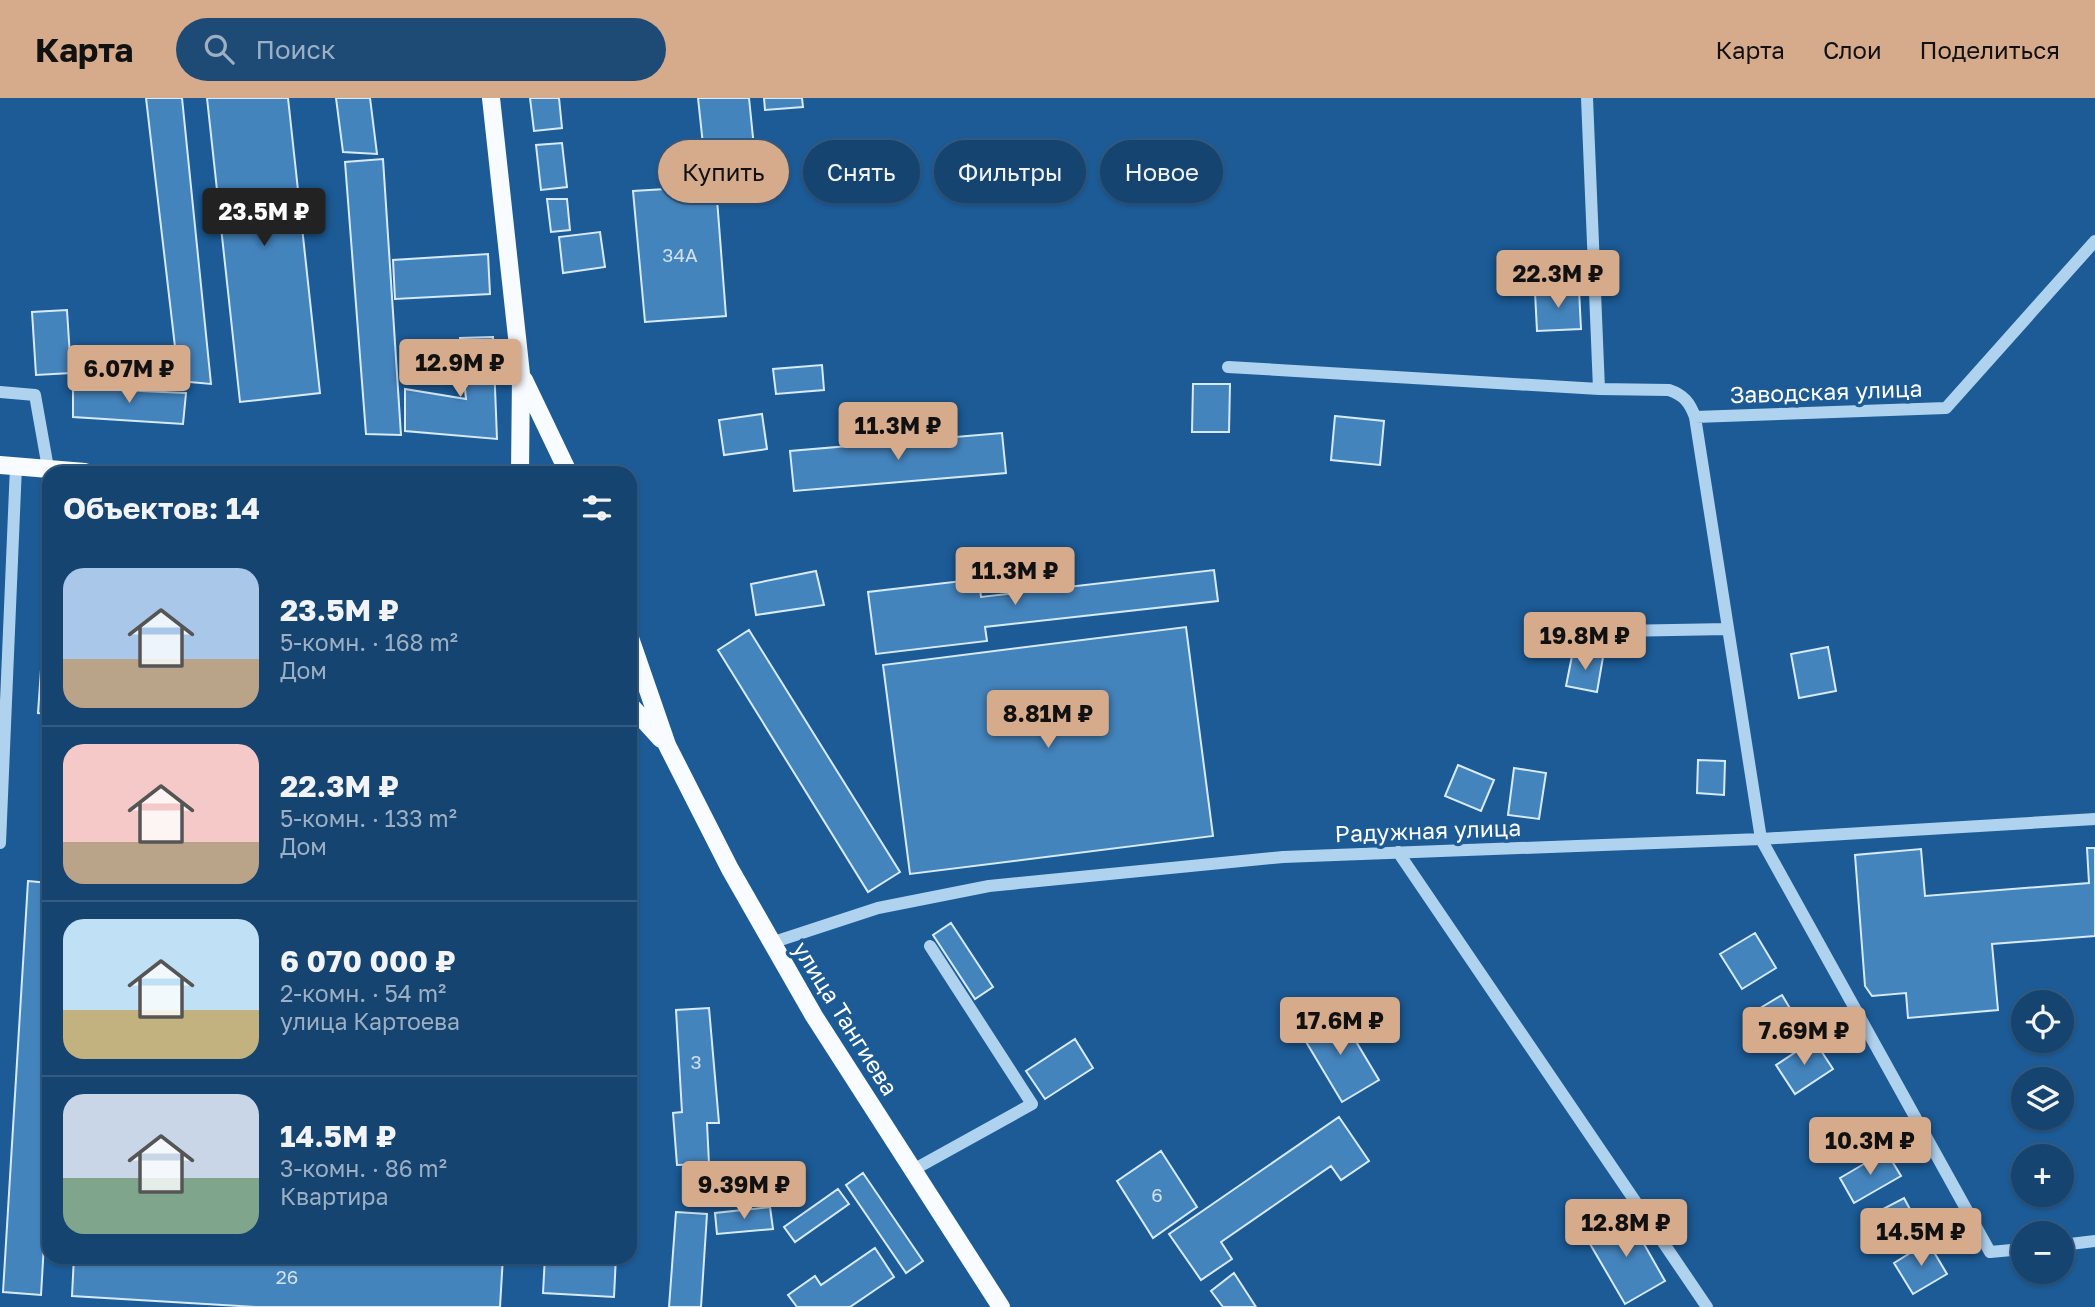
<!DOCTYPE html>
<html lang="ru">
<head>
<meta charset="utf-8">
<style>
	body { margin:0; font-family:"Golos Text",sans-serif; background:#1e4b75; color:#f1f3f6; height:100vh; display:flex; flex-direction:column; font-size:26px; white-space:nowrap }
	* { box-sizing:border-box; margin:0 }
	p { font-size:23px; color:#9db0c3 }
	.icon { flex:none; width:38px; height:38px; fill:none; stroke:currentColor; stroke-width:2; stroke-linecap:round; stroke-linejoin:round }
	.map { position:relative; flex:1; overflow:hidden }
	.sheet { position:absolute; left:42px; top:368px; width:595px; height:798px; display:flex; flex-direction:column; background:#154470; border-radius:21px; box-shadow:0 2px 5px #0004,0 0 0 2px #345c83 }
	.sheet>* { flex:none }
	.top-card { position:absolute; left:658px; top:42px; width:665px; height:63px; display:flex; gap:14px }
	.fabs { position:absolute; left:2011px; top:892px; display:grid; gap:14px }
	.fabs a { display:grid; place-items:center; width:63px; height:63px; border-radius:50%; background:#154470; box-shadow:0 2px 5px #0004,0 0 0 2px #345c83; font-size:35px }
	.price { position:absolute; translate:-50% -60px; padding:0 16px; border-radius:7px; background:#d6ab8b; color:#111; font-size:23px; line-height:46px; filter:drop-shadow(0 2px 4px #0008) }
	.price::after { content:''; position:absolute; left:50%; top:42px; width:21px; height:16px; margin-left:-10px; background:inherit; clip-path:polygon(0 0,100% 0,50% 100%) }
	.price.selected { background:#222; color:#fff }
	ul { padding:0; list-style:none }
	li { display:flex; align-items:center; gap:21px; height:175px; padding:0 21px }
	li+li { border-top:2px solid #345c83 }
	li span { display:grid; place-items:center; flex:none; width:196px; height:140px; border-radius:21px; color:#555 }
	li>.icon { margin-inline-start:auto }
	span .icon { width:84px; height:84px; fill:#fffc; stroke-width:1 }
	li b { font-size:30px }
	h2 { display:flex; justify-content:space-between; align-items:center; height:84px; padding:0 21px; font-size:30px }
	.pill { padding:0 24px; border-radius:32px; background:#154470; box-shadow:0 2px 5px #0004,0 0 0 2px #345c83; font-size:24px; line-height:63px }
	.pill.selected { background:#d6ab8b; color:#111 }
	header { display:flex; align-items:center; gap:42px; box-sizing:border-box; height:98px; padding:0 35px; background:#d6ab8b; color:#111 }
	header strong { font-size:33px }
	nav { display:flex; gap:38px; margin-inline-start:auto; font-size:24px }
	.search { width:490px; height:63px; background:#1e4b75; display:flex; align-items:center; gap:18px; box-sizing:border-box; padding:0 24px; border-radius:38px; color:#9db0c3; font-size:26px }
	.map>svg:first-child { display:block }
	.building { fill:#4484bd; stroke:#d6eafb; stroke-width:2 }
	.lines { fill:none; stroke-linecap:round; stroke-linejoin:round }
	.minor { stroke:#afd2ef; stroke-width:12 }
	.major { stroke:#f8fbff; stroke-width:18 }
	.labels { text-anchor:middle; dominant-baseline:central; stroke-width:7; stroke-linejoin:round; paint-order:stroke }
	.number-label { font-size:19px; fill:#d0e0ee }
	.street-label { font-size:23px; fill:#fff; stroke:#1c5b96 }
</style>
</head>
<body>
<header>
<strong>Карта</strong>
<div class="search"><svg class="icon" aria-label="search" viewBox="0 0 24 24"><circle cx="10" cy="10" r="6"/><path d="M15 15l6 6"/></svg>Поиск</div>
<nav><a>Карта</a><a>Слои</a><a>Поделиться</a></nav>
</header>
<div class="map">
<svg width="2095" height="1209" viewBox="0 0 2095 1209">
	<rect width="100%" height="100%" fill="#1c5b96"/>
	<!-- building -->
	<path class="building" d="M146 0H182L211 286 179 283Z
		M207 0H288L320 295 240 304Z
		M336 0H370L377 56 343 54Z
		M530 0H559L562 30 534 33Z
		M698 0H749L757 79 707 84Z
		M764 0H802L803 9 765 12Z
		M562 45 567 89 541 92 536 47Z
		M383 61 401 337 366 336 345 64Z
		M716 88 726 218 645 224 633 93Z
		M547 101H567L570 132 551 134Z
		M600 134 605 169 563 175 559 139Z
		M488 156 490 196 395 201 393 162Z
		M1579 192 1581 231 1537 233 1535 194Z
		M67 212 71 275 36 277 32 214Z
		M493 239 497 341 405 333V291L466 301 460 240Z
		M822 267 824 292 776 296 773 271Z
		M1193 286H1230L1229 334H1192Z
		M73 290 186 295 183 326 73 319Z
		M762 316 767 351 724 357 719 322Z
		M1335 318 1384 323 1380 367 1331 362Z
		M1002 335 1006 375 794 393 790 353Z
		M49 455V616L38 615Z
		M1214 472 1218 503 985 529 987 543 876 556 868 494 979 481 981 499Z
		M816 473 824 507 756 517 751 486Z
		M1186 529 1213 738 910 776 883 567Z
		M749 532 900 774 868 794 718 552Z
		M1828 549 1836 593 1799 600 1791 556Z
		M1573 553 1603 559 1597 594 1566 588Z
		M1698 662 1725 663 1724 697 1697 695Z
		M1458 667 1494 682 1481 713 1445 698Z
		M1514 670 1546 675 1539 721 1508 717Z
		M2087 750H2095V838L1992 846 1998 912 1908 920 1906 895 1872 898 1865 888 1855 757 1921 751 1925 798 2089 785Z
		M28 783 49 785V1061L41 1197 3 1194Z
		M630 792 637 793 630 915Z
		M951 825 993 889 975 901 933 837Z
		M1755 835 1776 870 1742 891 1720 856Z
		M1782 897 1800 927 1766 948 1747 918Z
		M709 910 719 1025H707L709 1066 677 1067 673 1015 682 1014 676 912Z
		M1339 915 1379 982 1342 1004 1302 937Z
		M1075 941 1093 970 1045 1001 1026 973Z
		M1814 942 1833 971 1795 996 1776 967Z
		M1339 1019 1369 1063 1341 1082 1331 1068 1221 1144 1232 1161 1201 1182 1169 1136Z
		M1161 1053 1197 1109 1153 1140 1117 1083Z
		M1886 1053 1901 1078 1854 1105 1840 1080Z
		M863 1075 923 1163 906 1175 846 1087Z
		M838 1091 849 1106 795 1144 784 1129Z
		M1904 1100 1920 1130 1883 1150 1866 1120Z
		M770 1109 773 1131 717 1136 715 1115Z
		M676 1114 707 1116 701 1209H669Z
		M1627 1116 1665 1183 1625 1206 1586 1139Z
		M1928 1144 1947 1176 1913 1196 1894 1165Z
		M875 1150 894 1179 850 1209H797L788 1197 815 1178 821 1187Z
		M74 1158H503L500 1209H256L72 1198Z
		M545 1158H616L614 1199 543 1195Z
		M1234 1175 1256 1209H1223L1211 1193Z"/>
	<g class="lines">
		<!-- minor -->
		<path class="minor" d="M1587 0 1599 291 1669 292C1684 297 1690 305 1695 319L1761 741 1990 1154 2023 1151
			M1228 269 1599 291
			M0 294 35 297 48 370
			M1695 319 1946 310 2095 143
			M1563 534 1728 531
			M0 745 16 368
			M1398 754 1707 1209
			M771 845 878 810 989 788 1283 759 1761 741 2095 721
			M913 1072 1032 1006 930 848
			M2062 1147 2095 1143"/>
		<!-- major -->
		<path class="major" d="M491 0 521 276 520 374
			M524 282 568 374
			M0 367 85 374
			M630 540 667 647 730 771 814 918 1001 1209
			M630 607 661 641"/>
	</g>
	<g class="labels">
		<!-- number labels -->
		<g class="number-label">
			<text x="680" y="156">34А</text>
			<text x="696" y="963">3</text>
			<text x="1157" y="1096">6</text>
			<text x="287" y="1178">26</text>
		</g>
		<!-- street labels -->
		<g class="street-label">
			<text transform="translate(1826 293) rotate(-2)">Заводская улица</text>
			<text transform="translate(1428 732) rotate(-2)">Радужная улица</text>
			<text transform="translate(846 920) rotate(58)">улица Тангиева</text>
		</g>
	</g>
</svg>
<div class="fabs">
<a><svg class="icon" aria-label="locate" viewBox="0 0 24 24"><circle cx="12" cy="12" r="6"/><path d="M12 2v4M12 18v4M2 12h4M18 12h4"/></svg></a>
<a><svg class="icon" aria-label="layers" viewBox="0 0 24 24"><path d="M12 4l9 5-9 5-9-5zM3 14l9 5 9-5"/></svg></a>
<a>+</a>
<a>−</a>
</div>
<b class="price selected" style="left:264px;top:150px">23.5M ₽</b>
<b class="price" style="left:1558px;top:212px">22.3M ₽</b>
<b class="price" style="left:460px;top:301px">12.9M ₽</b>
<b class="price" style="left:129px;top:307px">6.07M ₽</b>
<b class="price" style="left:898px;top:364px">11.3M ₽</b>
<b class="price" style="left:1015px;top:509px">11.3M ₽</b>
<b class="price" style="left:1585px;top:574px">19.8M ₽</b>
<b class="price" style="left:1048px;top:652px">8.81M ₽</b>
<b class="price" style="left:1340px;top:959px">17.6M ₽</b>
<b class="price" style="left:1804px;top:969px">7.69M ₽</b>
<b class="price" style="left:1870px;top:1079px">10.3M ₽</b>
<b class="price" style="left:744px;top:1123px">9.39M ₽</b>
<b class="price" style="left:1626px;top:1161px">12.8M ₽</b>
<b class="price" style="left:1921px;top:1170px">14.5M ₽</b>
<div class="top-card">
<a class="pill selected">Купить</a>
<a class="pill">Снять</a>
<a class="pill">Фильтры</a>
<a class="pill">Новое</a>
</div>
<section class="sheet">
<h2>Объектов: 14<svg class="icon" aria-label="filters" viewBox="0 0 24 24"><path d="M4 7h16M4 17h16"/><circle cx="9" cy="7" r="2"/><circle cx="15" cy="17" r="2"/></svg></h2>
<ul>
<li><span style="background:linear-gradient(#a9c7e8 65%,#b9a48a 0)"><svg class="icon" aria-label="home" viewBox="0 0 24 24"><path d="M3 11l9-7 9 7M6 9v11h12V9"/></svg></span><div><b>23.5M ₽</b><p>5-комн. · 168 m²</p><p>Дом</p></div></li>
<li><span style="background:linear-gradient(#f6c9c9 70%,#b9a48a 0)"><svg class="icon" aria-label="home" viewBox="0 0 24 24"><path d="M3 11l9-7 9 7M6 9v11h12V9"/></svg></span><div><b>22.3M ₽</b><p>5-комн. · 133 m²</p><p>Дом</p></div></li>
<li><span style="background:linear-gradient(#bfe0f5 65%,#c2b280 0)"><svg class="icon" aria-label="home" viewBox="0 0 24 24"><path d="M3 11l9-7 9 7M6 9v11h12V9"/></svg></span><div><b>6 070 000 ₽</b><p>2-комн. · 54 m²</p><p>улица Картоева</p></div></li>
<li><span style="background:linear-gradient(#c9d6e8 60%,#7fa58c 0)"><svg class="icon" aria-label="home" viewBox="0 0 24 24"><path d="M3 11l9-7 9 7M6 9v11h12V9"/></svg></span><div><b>14.5M ₽</b><p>3-комн. · 86 m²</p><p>Квартира</p></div></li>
</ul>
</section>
</div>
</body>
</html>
